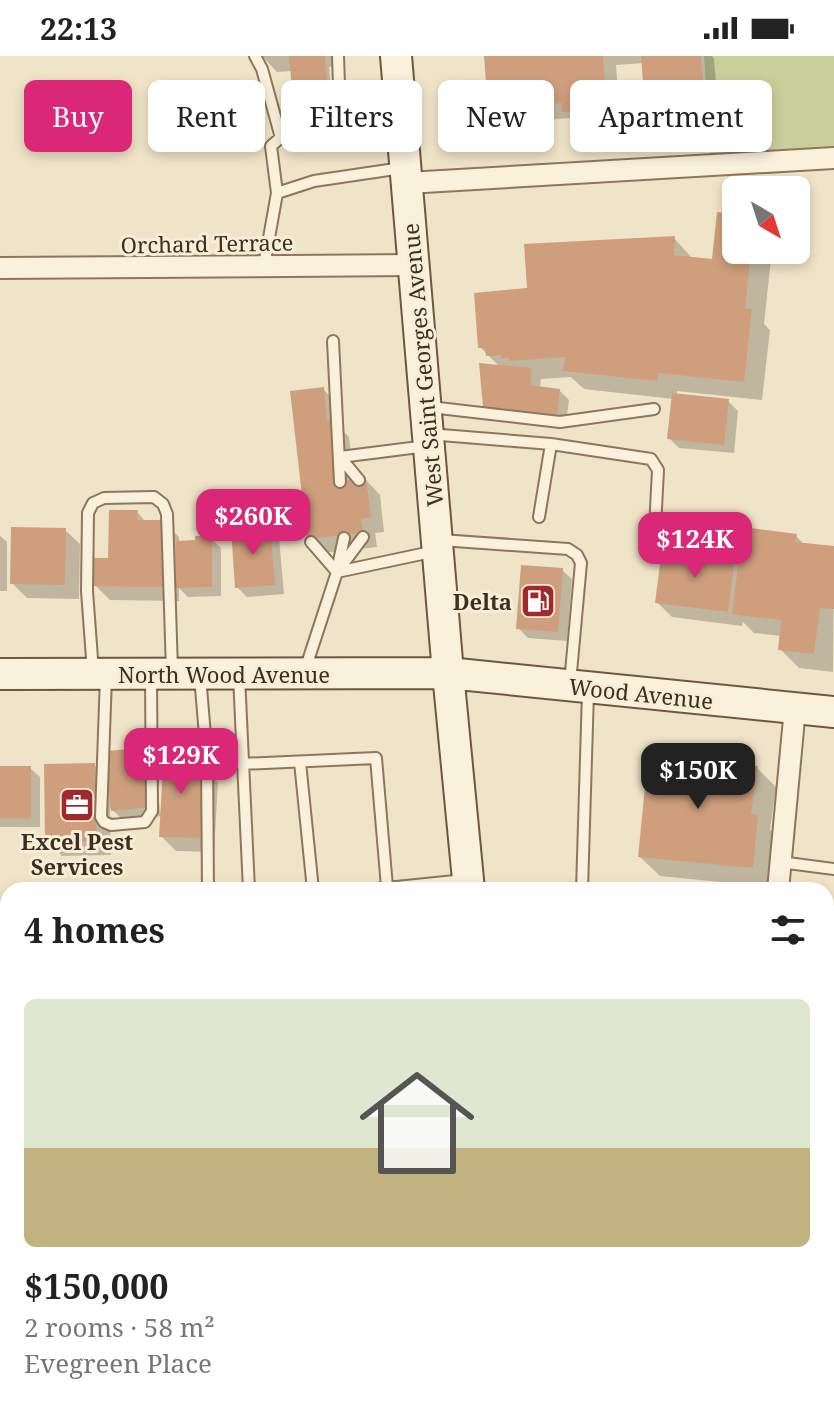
<!DOCTYPE html>
<html lang="en">
<head>
<meta charset="utf-8">
<style>
	body { margin:0; font-family:"Noto Serif",serif; background:#f2f2f2; color:#222; height:100vh; display:flex; flex-direction:column; font-size:30px; white-space:nowrap }
	* { box-sizing:border-box; margin:0 }
	p { font-size:26px; color:#767676 }
	.icon { flex:none; width:44px; height:44px; fill:none; stroke:currentColor; stroke-width:2; stroke-linecap:round; stroke-linejoin:round }
	.map { position:relative; flex:1; overflow:hidden }
	.side { position:absolute; left:0px; top:826px; width:834px; height:538px; display:flex; flex-direction:column; background:#fff; border-radius:24px 24px 0 0; box-shadow:0 4px 12px #0003 }
	.side>* { flex:none }
	.banner { position:absolute; left:24px; top:24px; width:786px; height:72px; display:flex; gap:16px }
	.needle { width:52px; rotate:141deg }
	.fabs { position:absolute; left:722px; top:120px; display:grid; gap:16px }
	.fabs a { display:grid; place-items:center; width:88px; height:88px; border-radius:12px; background:#fff; box-shadow:0 4px 12px #0003; font-size:40px }
	.price { position:absolute; translate:-50% -68px; padding:0 18px; border-radius:16px; background:#db2777; color:#fff; font-size:26px; line-height:52px; filter:drop-shadow(0 2px 4px #0008) }
	.price::after { content:''; position:absolute; left:50%; top:48px; width:24px; height:18px; margin-left:-12px; background:inherit; clip-path:polygon(0 0,100% 0,50% 100%) }
	.price.active { background:#222; color:#fff }
	ul { padding:0; list-style:none }
	li { display:grid; align-content:center; gap:16px; height:424px; padding:0 24px }
	li span { display:grid; place-items:center; height:248px; border-radius:12px; color:#555 }
	li>.icon { margin-inline-start:auto }
	span .icon { width:144px; height:144px; fill:#fffc; stroke-width:1 }
	li b { font-size:34px }
	h2 { display:flex; justify-content:space-between; align-items:center; height:96px; padding:0 24px; font-size:34px }
	.tag { padding:0 28px; border-radius:12px; background:#fff; box-shadow:0 4px 12px #0003; font-size:28px; line-height:72px }
	.tag.active { background:#db2777; color:#fff }
	.status { display:flex; justify-content:space-between; align-items:center; height:56px; padding:0 40px; background:#fff; direction:ltr }
	.status svg { height:22px; fill:currentColor }
	.map>svg:first-child { display:block }
	.green { fill:#c9cf9b }
	.shadow { fill:#0003 }
	.lines { fill:none; stroke-linecap:round; stroke-linejoin:round }
	.stream { stroke:#6f938a; stroke-width:8 }
	.building { fill:#cf9f7d }
	.service-casing { stroke:#8d765c; stroke-width:14 }
	.minor-casing { stroke:#8d765c; stroke-width:24 }
	.secondary-casing { stroke:#6f573f; stroke-width:34 }
	.service { stroke:#faf1dc; stroke-width:10 }
	.minor { stroke:#faf1dc; stroke-width:20 }
	.secondary { stroke:#faf1dc; stroke-width:30 }
	.labels { text-anchor:middle; dominant-baseline:central; stroke-width:6; stroke-linejoin:round; paint-order:stroke }
	.street-label { font-size:22px; fill:#3d2e20; stroke:#f7eed8 }
	.poi-label { font-size:22px; font-weight:bold; fill:#3d2e20; stroke:#f7eed8; text-anchor:end }
</style>
</head>
<body>
<div class="status"><b>22:13</b><svg viewBox="0 0 49 12"><path d="M0 12V9h3v3zM5 12V6h3v6zM10 12V3h3v9zM15 12V0h3v12zM26 1h20v11H26zM47 4h2v5h-2z"/></svg></div>
<div class="map">
<svg width="834" height="1363" viewBox="0 0 834 1363">
	<rect width="100%" height="100%" fill="#f0e4c8"/>
	<!-- green -->
	<path class="green" d="M704 0H834V96L711 104Z"/>
	<!-- shadow -->
	<path class="shadow" d="M262 0H334L335 10 329 11 333 55 300 58 295 54 292 15 277 16Z
		M486 0H712L714 3 718 51 661 55 646 40 644 7 616 9 620 67 579 70 571 62 505 67 490 52Z
		M736 160V194H772L764 268 770 274 762 344 677 335V339L728 345 738 355 734 397 679 392 669 382 673 343 584 333 571 321 541 323 540 332 559 334 569 344 566 367 495 360 485 350 500 311 480 291 529 234 674 182 693 203 714 205Z
		M323 333 338 348 340 372 349 381 354 425 366 424 380 439 384 476 375 477 377 491 323 497 308 483Z
		M137 456 146 466H164L179 481V487L211 482 221 492V540L188 541 179 532V545L110 544 95 529Z
		M269 471 279 481 284 538 247 541 237 531Z
		M65 474 80 488 79 543 27 542 12 527Z
		M0 480 7 486V535H0Z
		M796 480 805 489 834 492 833 616 799 612 780 593 781 580 754 577 743 566 742 570 672 561 657 546 734 503 740 510Z
		M562 514 572 523 567 585 528 582 518 572Z
		M145 694 155 704 160 756H163L187 696 218 726 214 796 176 795 161 780 162 760 123 764 110 752 111 799 62 800 47 785 94 709 110 724Z
		M669 694 679 704 757 712 776 731 770 774 777 780 771 831 660 820 640 801Z
		M0 712H30L40 721V771H0Z
		M826 1043 830 1047 834 1078V1161L826 1162 829 1180H826Z
		M352 1356H472L479 1363H353Z"/>
	<g class="lines">
		<!-- stream -->
		<path class="stream" d="M0 977 8 979
			M819 1356 828 1363"/>
	</g>
	<!-- building -->
	<path class="building" d="M289 0H325L329 52 294 55Z
		M484 0H603L607 53 562 56V47L488 53Z
		M641 0H701L704 37 644 41Z
		M717 156 736 158V194H751L745 252 752 253 744 326 658 317 657 325 563 315 565 301 509 305V302H501V299L486 300 485 292H478L474 237 527 232 524 188 675 180 674 199 712 203Z
		M479 307 532 312 530 329 560 333 557 358 483 351Z
		M324 331 327 365 335 364 342 425 366 422 371 462 361 463 363 477 307 483 290 335Z
		M672 337 729 343 724 389 667 383Z
		M109 454H138L137 464H165L164 531 93 530V502H108Z
		M270 469 275 529 235 532 231 473Z
		M11 471 66 472 65 529 10 528Z
		M743 471 797 478 795 486 834 490V553L820 552 814 598 778 594 781 564 732 558Z
		M195 480H212V531L176 532V485L195 484Z
		M662 492 735 501 728 556 655 547Z
		M521 509 563 512 558 576 516 573Z
		M649 690 670 692 669 701 758 710 751 758 758 759 753 812 638 801Z
		M146 692 152 751 111 755 105 695Z
		M164 694H188V709H204L200 782 159 781Z
		M95 707 97 785 45 786 44 708Z
		M0 710H31V762H0Z
		M350 1356H466V1363H351Z"/>
	<g class="lines">
		<!-- service casing -->
		<g class="service-casing">
			<path id="service" d="M255 0 262 13 281 82
				M277 137 271 90 293 71 334 63 340 58 338 0
				M264 210 277 137 314 125 402 112
				M333 285 340 426
				M430 351 560 366 654 353
				M429 378 551 388 651 403 658 414 655 472
				M359 424 340 401 427 390
				M539 461 551 388
				M441 484 568 493 577 499 581 507 570 627
				M311 486 337 516
				M338 510 344 482
				M337 516 363 481
				M305 614 337 516 436 495
				M93 616 87 535 88 457 93 447 104 442 154 441 163 448 167 458 172 615
				M200 620 207 703 208 834
				M239 620 249 834
				M106 621 101 761 104 766 111 769 145 766 152 755 151 620
				M300 706 313 834
				M241 708 376 702 387 831
				M780 806 834 813
				M367 834 465 824
				M582 834 588 636
				M834 856 826 941 834 942
				M826 1008 834 1010
				M826 1252 834 1251"/>
		</g>
		<!-- minor casing -->
		<g class="minor-casing">
			<path id="minor" d="M407 127 834 102
				M0 212 414 209
				M778 834 795 652
				M0 1319H8"/>
		</g>
		<!-- secondary casing -->
		<g class="secondary-casing">
			<path id="secondary" d="M396 0 448 617 469 834
				M0 618 448 617 834 656
				M519 1356V1363"/>
		</g>
		<!-- service -->
		<use href="#service" class="service"/>
		<!-- minor -->
		<use href="#minor" class="minor"/>
		<!-- secondary -->
		<use href="#secondary" class="secondary"/>
	</g>
	<!-- icons -->
	<defs>
		<g id="fuel-square" transform="scale(1.8)"><rect x="-9" y="-9" width="18" height="18" rx="4" fill="#9e2a2b" stroke="#f7eed8"/><path d="M-5.5-6h7V0h2V4h1.3V-2.5L3-4.5l.8-.8L6-3V5H2.5V1h-1V6h-7ZM-4.2-4.7v3.2H.2V-4.7Z" fill="#fff"/></g>
		<g id="office-square" transform="scale(1.8)"><rect x="-9" y="-9" width="18" height="18" rx="4" fill="#9e2a2b" stroke="#f7eed8"/><path d="M-6-3h4V-5.5h4V-3h4V5H-6ZM-1-4.5V-3h2v-1.5ZM-6 0V1H6V0Z" fill="#fff"/></g>
	</defs>
	<g fill-rule="evenodd">
		<use href="#fuel-square" x="538" y="545"/>
		<use href="#office-square" x="77" y="749"/>
	</g>
	<g class="labels">
		<!-- street labels -->
		<g class="street-label">
			<text transform="translate(207 187) rotate(-1)">Orchard Terrace</text>
			<text transform="translate(422 309) rotate(-95)">West Saint Georges Avenue</text>
			<text x="224" y="618">North Wood Avenue</text>
			<text transform="translate(641 637) rotate(6)">Wood Avenue</text>
		</g>
		<!-- poi labels -->
		<g class="poi-label">
			<text x="512" y="545">Delta</text>
			<text x="77" y="785" text-anchor="middle">Excel Pest<tspan x="77" dy="25">Services</tspan></text>
		</g>
	</g>
</svg>
<div class="fabs">
<a><svg class="needle" viewBox="-14 -14 28 28"><path d="M0-13l5 13h-10z" fill="#e53935"/><path d="M0 13l5-13h-10z" fill="#767676"/></svg></a>
</div>
<b class="price" style="left:253px;top:501px">$260K</b>
<b class="price" style="left:695px;top:524px">$124K</b>
<b class="price" style="left:181px;top:740px">$129K</b>
<b class="price active" style="left:698px;top:755px">$150K</b>
<div class="banner">
<a class="tag active">Buy</a>
<a class="tag">Rent</a>
<a class="tag">Filters</a>
<a class="tag">New</a>
<a class="tag">Apartment</a>
</div>
<section class="side">
<h2>4 homes<svg class="icon" aria-label="filters" viewBox="0 0 24 24"><path d="M4 7h16M4 17h16"/><circle cx="9" cy="7" r="2"/><circle cx="15" cy="17" r="2"/></svg></h2>
<ul>
<li><span style="background:linear-gradient(#dfe7d0 60%,#c2b280 0)"><svg class="icon" aria-label="home" viewBox="0 0 24 24"><path d="M3 11l9-7 9 7M6 9v11h12V9"/></svg></span><div><b>$150,000</b><p>2 rooms · 58 m²</p><p>Evegreen Place</p></div></li>
</ul>
</section>
</div>
</body>
</html>
